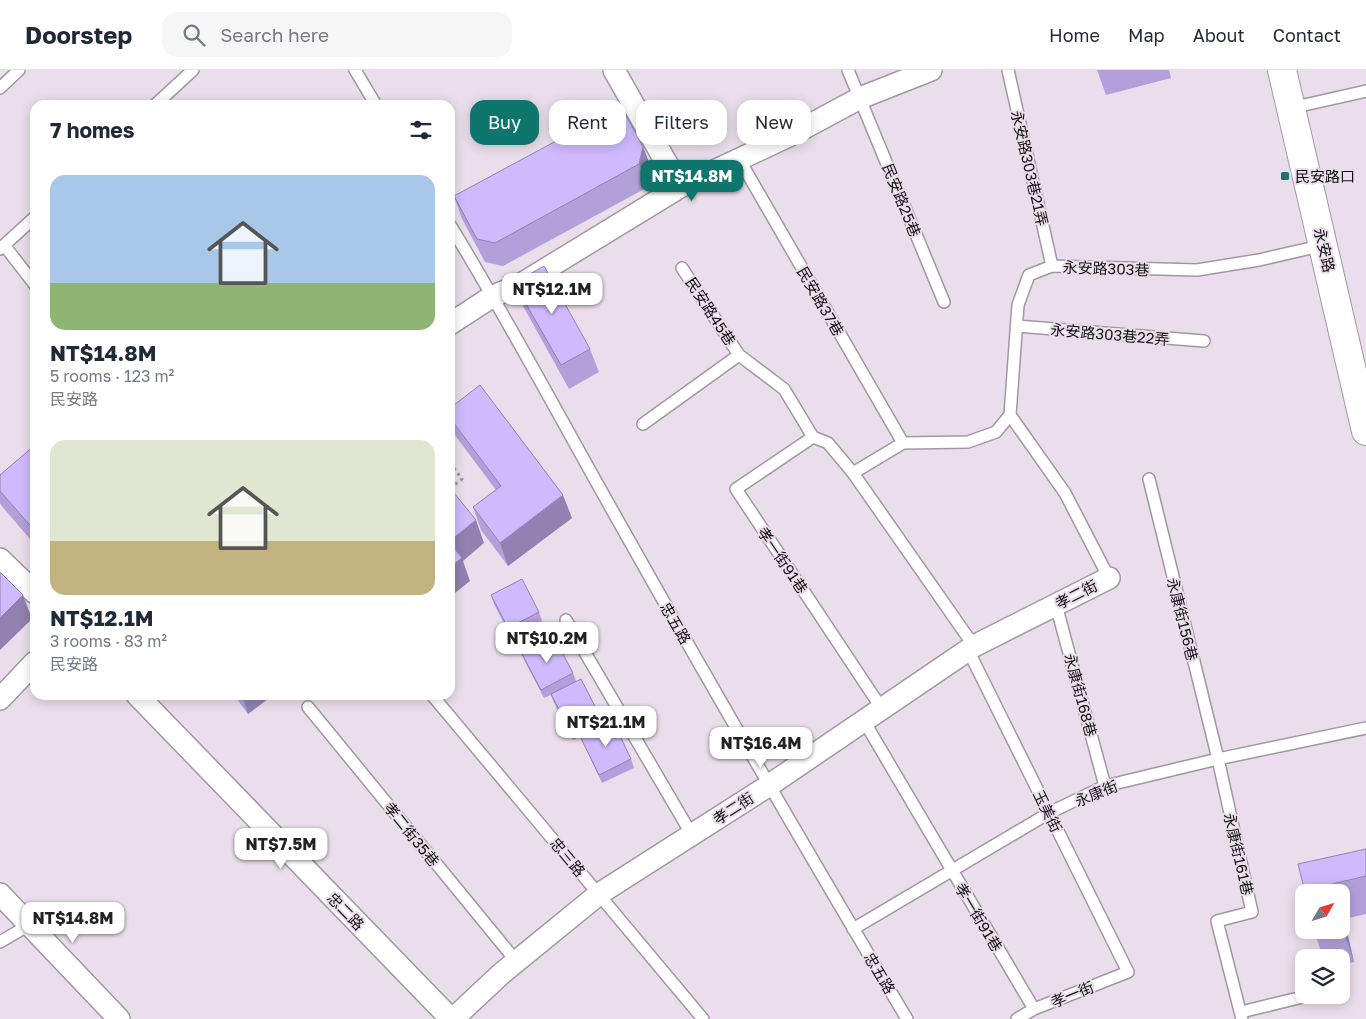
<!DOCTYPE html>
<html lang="en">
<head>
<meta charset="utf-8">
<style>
	body { margin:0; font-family:"Golos Text","Noto Sans TC",sans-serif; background:#f6f6f7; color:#1f2937; height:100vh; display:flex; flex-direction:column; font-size:19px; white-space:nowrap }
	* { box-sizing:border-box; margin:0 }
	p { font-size:16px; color:#747a83 }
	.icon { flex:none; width:28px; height:28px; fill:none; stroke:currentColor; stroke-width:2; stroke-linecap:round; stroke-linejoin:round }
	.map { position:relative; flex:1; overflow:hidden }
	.panel { position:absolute; left:30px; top:30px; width:425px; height:600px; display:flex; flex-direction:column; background:#fff; border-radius:15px; box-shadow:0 2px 12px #0003 }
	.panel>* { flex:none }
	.guide { position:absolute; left:470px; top:30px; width:475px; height:45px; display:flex; gap:10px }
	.needle { width:32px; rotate:51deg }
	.tools { position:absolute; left:1295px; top:814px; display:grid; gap:10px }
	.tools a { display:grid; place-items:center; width:55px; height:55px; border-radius:10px; background:#fff; box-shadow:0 2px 12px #0003; font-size:25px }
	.price { position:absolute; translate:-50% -42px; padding:0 11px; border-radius:10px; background:#fff; color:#222; font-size:16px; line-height:32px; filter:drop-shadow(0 1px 2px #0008) }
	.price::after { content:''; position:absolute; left:50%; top:30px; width:15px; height:11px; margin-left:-8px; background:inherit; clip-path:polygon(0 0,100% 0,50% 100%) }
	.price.on { background:#0f766e; color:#fff }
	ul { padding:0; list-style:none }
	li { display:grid; align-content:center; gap:10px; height:265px; padding:0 20px }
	li span { display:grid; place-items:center; height:155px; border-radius:15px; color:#555 }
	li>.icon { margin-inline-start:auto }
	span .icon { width:90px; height:90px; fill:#fffc; stroke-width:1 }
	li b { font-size:21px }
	h2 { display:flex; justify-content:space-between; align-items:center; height:60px; padding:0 20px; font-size:21px }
	.pill { padding:0 18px; border-radius:15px; background:#fff; box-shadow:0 2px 12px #0003; font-size:18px; line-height:45px }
	.pill.on { background:#0f766e; color:#fff }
	header { display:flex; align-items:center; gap:30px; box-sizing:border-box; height:70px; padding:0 25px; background:#fff; border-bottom:1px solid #e0e1e3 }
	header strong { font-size:24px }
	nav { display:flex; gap:28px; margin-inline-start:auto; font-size:18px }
	.search { width:350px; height:45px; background:#f6f6f7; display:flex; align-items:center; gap:12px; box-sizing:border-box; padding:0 18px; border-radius:15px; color:#747a83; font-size:19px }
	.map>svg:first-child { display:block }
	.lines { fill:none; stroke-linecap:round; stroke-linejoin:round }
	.service-casing { stroke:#a296a3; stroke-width:14 }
	.minor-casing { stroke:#a296a3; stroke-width:24 }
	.secondary-casing { stroke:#a296a3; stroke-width:30 }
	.path { stroke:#99909a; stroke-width:3; stroke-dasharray:2.5 4; stroke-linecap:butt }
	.service { stroke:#fff; stroke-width:11 }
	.minor { stroke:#fff; stroke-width:21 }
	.secondary { stroke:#fff; stroke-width:28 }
	.wall { fill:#b2a0da }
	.shaded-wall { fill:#9182b1 }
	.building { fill:#cfbafd; stroke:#9182b1 }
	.poi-dot { fill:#236e6f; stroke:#ebdeec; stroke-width:2 }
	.labels { text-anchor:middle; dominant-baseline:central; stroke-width:4; stroke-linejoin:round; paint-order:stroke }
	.street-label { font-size:15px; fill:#130f13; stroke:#ebdeec }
	.poi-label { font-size:15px; fill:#130f13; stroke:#ebdeec; text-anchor:start }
</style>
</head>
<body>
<header>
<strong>Doorstep</strong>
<div class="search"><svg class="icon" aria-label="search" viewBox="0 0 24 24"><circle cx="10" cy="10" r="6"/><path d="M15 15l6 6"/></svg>Search here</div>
<nav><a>Home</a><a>Map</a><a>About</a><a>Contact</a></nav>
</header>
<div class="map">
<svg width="1366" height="949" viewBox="0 0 1366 949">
	<rect width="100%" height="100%" fill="#ebdeec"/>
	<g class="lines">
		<!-- service casing -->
		<g class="service-casing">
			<path id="service" d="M355 0 376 35
				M848 0 944 232
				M1008 0 1052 196
				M0 18 19 0
				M155 35 193 0
				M1291 38 1366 21
				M739 89 903 373
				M450 155C509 251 561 350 616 447 711 616 808 783 907 949
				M4 175 35 215
				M0 179 35 147
				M682 198 739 285 784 319 813 367
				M1017 256 1204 271
				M1010 345 1065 423 1109 508
				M643 354 739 285
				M813 367 736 419 882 639
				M813 367 828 373 853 403 974 576
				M853 403 903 373 968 372 996 362 1010 345 1018 235 1029 205 1052 196 1197 200 1259 190 1324 175
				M1149 409 1218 689 1252 842 1217 851 1242 949
				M1056 535 1105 716
				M566 550 692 765
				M968 580 1128 902 1034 939 1017 949
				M432 625 703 949
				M308 637 516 891
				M864 651 1034 939
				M853 859 1049 743 1105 716 1218 689 1366 658
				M0 872 29 855
				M1241 942 1311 925"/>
		</g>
		<!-- minor casing -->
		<g class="minor-casing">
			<path id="minor" d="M614 0 680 117
				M450 254 493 226 518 216 680 117 793 64 860 28 931 0
				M0 489 35 523
				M137 625 451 949
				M0 629 35 592
				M0 824 119 949
				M453 949 501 904 599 824 768 716 974 576 1109 508"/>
		</g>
		<!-- secondary casing -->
		<g class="secondary-casing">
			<path id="secondary" d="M1282 0 1366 361"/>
		</g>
		<!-- path -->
		<path class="path" d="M450 393 462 409 450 418"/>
		<!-- service -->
		<use href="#service" class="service"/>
		<!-- minor -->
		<use href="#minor" class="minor"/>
		<!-- secondary -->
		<use href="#secondary" class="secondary"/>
	</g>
	<!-- wall -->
	<path class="wall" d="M1097 0H1169L1171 8 1106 25Z
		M643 77 652 100 648 117 503 196 485 192 462 149 454 126Z
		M514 213 590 279 599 302 569 319 523 236Z
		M450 338 572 448 508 496 481 460 473 437 496 420 454 364 450 354Z
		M35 375V475L1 435 0 433V405Z
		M491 525 539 542 542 551 511 567 494 534Z
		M522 584 573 603 576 611 600 646 603 655 573 670 554 633 551 625 544 628 525 592Z
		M234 625H273L248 644Z
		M580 666 631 689 634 698 602 713 584 675Z
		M1366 779V844L1344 849 1354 892 1341 895V888H1323L1314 860H1341V822H1305Z"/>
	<!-- shaded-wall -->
	<path class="shaded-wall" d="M643 77 652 100 648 117 639 94Z
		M563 425 572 448 508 496 500 473Z
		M476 450 484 473 463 491 470 511 450 527V471Z
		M23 525 32 549 0 580V548Z
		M242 625H273L248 644Z
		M1341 841 1344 849 1354 892 1342 857Z"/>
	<!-- building -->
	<path class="building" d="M621 36 643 77 639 94 495 173 477 169 454 126Z
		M544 196 590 279 561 295 514 213Z
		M480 315 563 425 500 473 473 437 501 416 450 348V338Z
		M35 375V461L0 421V405Z
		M450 418 476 450 450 471Z
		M450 473 462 488 450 497Z
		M0 502 23 525 0 548Z
		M522 509 539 542 508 558 491 525Z
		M554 567 573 603 541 620 522 584Z
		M581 609 600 646 570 661 551 624Z
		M613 651 631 689 599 705 580 666Z
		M1366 779V806L1332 814 1333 822H1305L1298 794Z
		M1314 860H1330L1315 863Z"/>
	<!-- markers -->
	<rect class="poi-dot" x="1280" y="101" width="10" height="10" rx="2.5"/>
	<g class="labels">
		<!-- street labels -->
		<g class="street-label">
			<text transform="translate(1030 98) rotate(77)">永安路303巷21弄</text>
			<text transform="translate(902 130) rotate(68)">民安路25巷</text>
			<text transform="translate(1325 180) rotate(77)">永安路</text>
			<text transform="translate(1106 198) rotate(2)">永安路303巷</text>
			<text transform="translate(821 231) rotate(60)">民安路37巷</text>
			<text transform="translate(711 241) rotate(57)">民安路45巷</text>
			<text transform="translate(1110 264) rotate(5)">永安路303巷22弄</text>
			<text transform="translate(783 490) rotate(56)">孝一街91巷</text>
			<text transform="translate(1076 524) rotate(-27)">孝二街</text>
			<text transform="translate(1183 549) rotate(76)">永康街156巷</text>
			<text transform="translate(676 553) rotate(60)">忠五路</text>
			<text transform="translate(1081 625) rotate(75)">永康街168巷</text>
			<text transform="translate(1096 723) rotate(-22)">永康街</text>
			<text transform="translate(733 738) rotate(-33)">孝二街</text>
			<text transform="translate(1048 741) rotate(64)">玉美街</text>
			<text transform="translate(412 764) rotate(51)">孝二街35巷</text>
			<text transform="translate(1239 784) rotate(77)">永康街161巷</text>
			<text transform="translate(568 787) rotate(50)">忠三路</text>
			<text transform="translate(346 841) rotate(46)">忠二路</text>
			<text transform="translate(979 847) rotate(59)">孝一街91巷</text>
			<text transform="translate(880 903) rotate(59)">忠五路</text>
			<text transform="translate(1072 924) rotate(-22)">孝一街</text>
		</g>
		<!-- poi labels -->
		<g class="poi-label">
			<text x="1295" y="106">民安路口</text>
		</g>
	</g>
</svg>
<div class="tools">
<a><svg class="needle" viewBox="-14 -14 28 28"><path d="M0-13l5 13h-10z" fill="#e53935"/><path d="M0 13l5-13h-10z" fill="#747a83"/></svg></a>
<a><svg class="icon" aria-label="layers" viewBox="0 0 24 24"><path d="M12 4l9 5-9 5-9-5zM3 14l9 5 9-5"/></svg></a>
</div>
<b class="price on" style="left:692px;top:132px">NT$14.8M</b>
<b class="price" style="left:552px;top:245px">NT$12.1M</b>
<b class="price" style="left:547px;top:594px">NT$10.2M</b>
<b class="price" style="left:606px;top:678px">NT$21.1M</b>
<b class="price" style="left:761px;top:699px">NT$16.4M</b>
<b class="price" style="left:281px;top:800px">NT$7.5M</b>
<b class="price" style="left:73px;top:874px">NT$14.8M</b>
<div class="guide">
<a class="pill on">Buy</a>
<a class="pill">Rent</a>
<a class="pill">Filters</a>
<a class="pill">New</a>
</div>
<section class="panel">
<h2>7 homes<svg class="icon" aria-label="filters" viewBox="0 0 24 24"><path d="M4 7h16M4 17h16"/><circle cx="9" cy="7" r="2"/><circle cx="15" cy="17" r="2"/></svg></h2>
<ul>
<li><span style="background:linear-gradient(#a9c7e8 70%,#8fb573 0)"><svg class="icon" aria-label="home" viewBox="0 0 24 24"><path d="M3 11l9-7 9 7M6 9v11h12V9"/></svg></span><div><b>NT$14.8M</b><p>5 rooms · 123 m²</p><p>民安路</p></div></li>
<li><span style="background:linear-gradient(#dfe7d0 65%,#c2b280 0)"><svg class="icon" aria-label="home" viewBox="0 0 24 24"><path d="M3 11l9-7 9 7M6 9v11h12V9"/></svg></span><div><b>NT$12.1M</b><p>3 rooms · 83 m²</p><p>民安路</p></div></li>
</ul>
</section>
</div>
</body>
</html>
